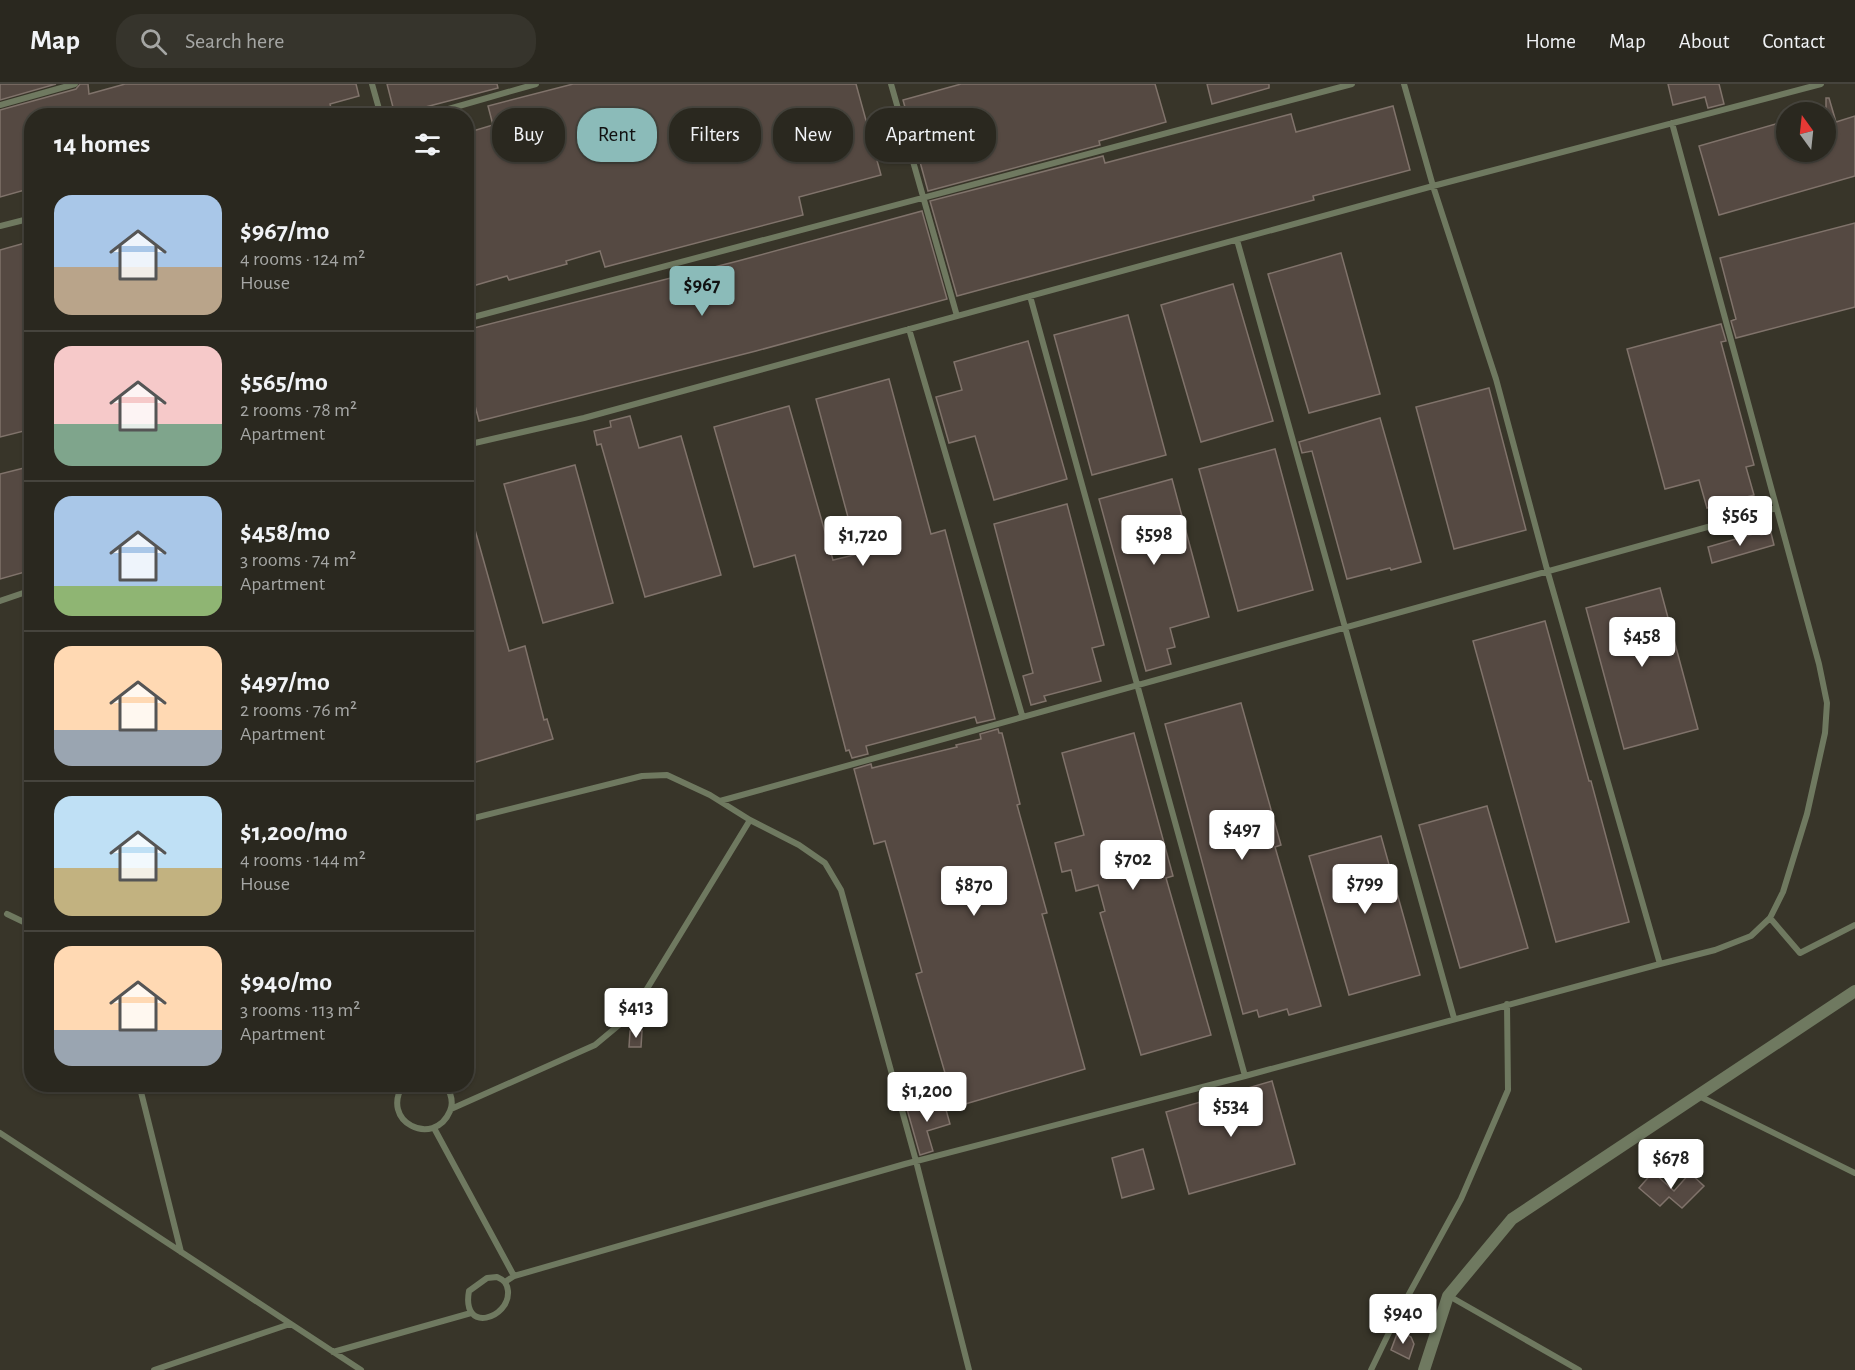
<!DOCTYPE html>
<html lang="en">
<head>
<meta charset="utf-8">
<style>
	body { margin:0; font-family:"Alegreya Sans",sans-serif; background:#36342c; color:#f1f3f6; height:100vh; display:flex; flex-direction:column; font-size:22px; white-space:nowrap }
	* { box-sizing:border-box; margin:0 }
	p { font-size:20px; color:#a5a6a4 }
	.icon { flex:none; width:33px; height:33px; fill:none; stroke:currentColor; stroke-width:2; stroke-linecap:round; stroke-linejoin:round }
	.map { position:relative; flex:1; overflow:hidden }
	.panel { position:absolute; left:24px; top:24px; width:450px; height:984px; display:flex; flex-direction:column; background:#2a281f; border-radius:24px; box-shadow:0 2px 4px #0004,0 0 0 2px #46443d }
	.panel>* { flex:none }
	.top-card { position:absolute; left:492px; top:24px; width:570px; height:54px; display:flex; gap:12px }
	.needle { width:39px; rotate:345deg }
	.controls { position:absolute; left:1776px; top:18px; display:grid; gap:12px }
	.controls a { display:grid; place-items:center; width:60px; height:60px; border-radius:50%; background:#2a281f; box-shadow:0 2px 4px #0004,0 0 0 2px #46443d; font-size:30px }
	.price { position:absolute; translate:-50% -51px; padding:0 14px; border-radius:6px; background:#fff; color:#222; font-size:20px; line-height:39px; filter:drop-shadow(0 2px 3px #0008) }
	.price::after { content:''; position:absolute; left:50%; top:36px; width:18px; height:14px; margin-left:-9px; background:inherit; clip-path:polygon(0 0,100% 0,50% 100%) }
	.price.selected { background:#8bbbb9; color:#111 }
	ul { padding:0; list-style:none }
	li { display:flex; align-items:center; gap:18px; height:150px; padding:0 30px }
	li+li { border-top:2px solid #46443d }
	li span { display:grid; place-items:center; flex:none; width:168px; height:120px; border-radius:18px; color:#555 }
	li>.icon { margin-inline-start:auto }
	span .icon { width:72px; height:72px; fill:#fffc; stroke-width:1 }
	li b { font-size:26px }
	h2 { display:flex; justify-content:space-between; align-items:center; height:72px; padding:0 30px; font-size:26px }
	.chip { padding:0 21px; border-radius:24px; background:#2a281f; box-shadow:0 2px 4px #0004,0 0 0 2px #46443d; font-size:21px; line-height:54px }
	.chip.selected { background:#8bbbb9; color:#111 }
	header { display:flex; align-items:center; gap:36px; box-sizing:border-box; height:84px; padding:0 30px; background:#2a281f; border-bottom:2px solid #46443d }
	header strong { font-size:28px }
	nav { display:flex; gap:33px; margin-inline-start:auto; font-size:21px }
	.search { width:420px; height:54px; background:#36342c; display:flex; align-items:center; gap:15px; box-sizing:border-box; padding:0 21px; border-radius:24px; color:#a5a6a4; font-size:22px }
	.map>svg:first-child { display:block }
	.building { fill:#554942; stroke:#80736b; stroke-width:1.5 }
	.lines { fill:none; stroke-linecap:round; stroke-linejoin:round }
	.service { stroke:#6f7960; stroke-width:6 }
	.tertiary { stroke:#6f7960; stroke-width:12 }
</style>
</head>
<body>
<header>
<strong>Map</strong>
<div class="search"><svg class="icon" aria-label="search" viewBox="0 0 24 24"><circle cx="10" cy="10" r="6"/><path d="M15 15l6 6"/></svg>Search here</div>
<nav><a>Home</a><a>Map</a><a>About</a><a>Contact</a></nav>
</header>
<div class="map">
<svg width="1855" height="1286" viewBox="0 0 1855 1286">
	<rect width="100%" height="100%" fill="#383529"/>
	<!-- building -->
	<path class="building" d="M0 0H56L0 16Z
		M80 0H88L89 10 125 0H356L359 12 330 20 333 32H32V104L0 113V26L76 5Z
		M387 0H497L498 4 395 31Z
		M573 0H856L881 91 799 113 803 131 605 183 600 167 566 177 567 180 509 196 507 192 466 204V49L493 41 488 22Z
		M961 0H1155L1166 38 1099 57 1100 61 928 107 903 16Z
		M1207 0H1269V4L1212 20Z
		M1668 0H1719L1724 20 1708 24 1705 13 1673 21Z
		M1826 14H1829L1836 38 1855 32V92L1719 131 1699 62 1786 37V68H1826Z
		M1393 22 1410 86 1313 112 1314 116 957 212 930 117 1103 72 1105 79 1291 30 1296 48Z
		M922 127 947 215 756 267 479 337 466 287V246L738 177Z
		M1855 139V223L1736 254 1731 237 1736 235 1720 174Z
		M32 157V345L0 353V166Z
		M1341 169 1380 310 1309 329 1268 190Z
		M1233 200 1273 337 1201 358 1161 221Z
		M1128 231 1166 371 1092 391 1054 251Z
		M1721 240 1726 257 1721 258 1754 381 1746 383 1754 411 1707 424 1699 396 1665 405 1627 265Z
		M1028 257 1067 395 994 416 975 352 949 359 936 313 962 306 954 278Z
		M889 295 931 450 945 446 995 635 977 639 975 633 866 662 868 670 852 674 849 666 846 667 795 471 754 483 714 343 789 322 833 476 858 470 816 315Z
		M1489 304 1526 446 1454 465 1416 323Z
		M630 332 639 364 681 352 721 491 645 513 601 360 597 361 594 347 611 343 610 337Z
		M1380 334 1421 478 1391 486 1390 484 1347 495 1312 367 1302 369 1299 358Z
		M1275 365 1313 506 1238 527 1199 385Z
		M575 381 613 519 543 539 504 400Z
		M32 382V486L0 495V390Z
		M1172 395 1209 533 1170 544 1175 563 1167 565 1171 580 1146 587 1099 415Z
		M1067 420 1104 561 1092 564 1101 597 1044 612 1046 617 1031 621 1023 592 1033 589 994 440Z
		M470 428 509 567 525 562 544 636 547 635 553 655 466 681V429Z
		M1760 448 1761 451 1771 449 1774 461 1712 479 1708 463Z
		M1660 504 1698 645 1624 665 1586 524Z
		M1545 537 1589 697H1591L1629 838 1556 858 1473 557Z
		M1241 619 1281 761 1275 763 1321 922 1289 931 1287 925 1259 933 1257 926 1243 930 1165 640Z
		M998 645 999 649H1002L1020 720 1017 721 1047 829 1042 830 1085 985 955 1023 916 890 922 888 885 757 874 760 854 685 871 680 872 684 957 663 956 661 981 655 980 650Z
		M1134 649 1173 792 1166 794 1211 951 1141 971 1100 829 1105 827 1098 801 1076 807 1071 786 1062 788 1055 759 1084 751 1062 669Z
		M1487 722 1528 864 1460 884 1419 741Z
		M1381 752 1420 891 1349 911 1309 772Z
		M630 947H642L641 963H629Z
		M1272 997 1295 1080 1189 1110 1166 1028Z
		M943 1015 950 1040 927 1047 933 1067 920 1071 907 1025Z
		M1143 1065 1154 1105 1122 1114 1112 1074Z
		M1653 1088 1674 1107 1690 1089 1704 1102 1682 1124 1669 1113 1660 1122 1639 1104Z
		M1404 1249 1411 1253 1414 1260 1409 1275 1391 1266 1397 1250Z"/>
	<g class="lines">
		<!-- service -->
		<path class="service" d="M372 0 381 32
			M891 0 957 232
			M1404 0 1433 102 1496 295 1548 489 1660 880 1715 866 1751 852 1770 834 1783 808 1807 730 1825 649 1827 619 1819 580 1672 39
			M0 21 75 0
			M424 32 536 0
			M0 142 32 134
			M1237 156 1454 934
			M1030 212 1245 992 1660 880
			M466 235 1352 0
			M909 245 1022 631
			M466 349 469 360
			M466 361 584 334 1433 102 1821 0
			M0 517 32 506
			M720 717C1071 617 1425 524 1776 424
			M466 736 642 692 667 691 710 711 750 736 799 761 825 779 841 806 916 1077 969 1286
			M7 830 32 842
			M1770 834 1800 869 1855 841
			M143 1000 141 1008 181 1168
			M404 1000C378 1037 434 1065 450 1027 454 1018 451 1009 445 1000
			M1699 1012 1855 1089
			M451 1025 595 961 631 931 750 736
			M434 1044 514 1192
			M0 1049 361 1286
			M497 1193C504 1196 507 1199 508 1207 510 1235 461 1250 469 1207L487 1194Z
			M505 1198 514 1192 905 1080 1245 992
			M1449 1212 1579 1286
			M333 1268 471 1229
			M154 1286 290 1240
			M1371 1286 1397 1232 1461 1115 1508 1006 1507 920"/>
		<!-- tertiary -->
		<path class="tertiary" d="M1424 1286 1448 1212 1512 1135 1855 907"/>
	</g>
</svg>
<div class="controls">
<a><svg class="needle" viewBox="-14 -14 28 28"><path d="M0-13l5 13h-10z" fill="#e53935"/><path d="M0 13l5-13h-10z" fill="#a5a6a4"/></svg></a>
</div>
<b class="price selected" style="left:702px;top:233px">$967</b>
<b class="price" style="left:1740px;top:463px">$565</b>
<b class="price" style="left:1154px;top:482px">$598</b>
<b class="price" style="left:863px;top:483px">$1,720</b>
<b class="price" style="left:1642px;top:584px">$458</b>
<b class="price" style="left:1242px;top:777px">$497</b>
<b class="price" style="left:1133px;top:807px">$702</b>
<b class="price" style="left:1365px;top:831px">$799</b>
<b class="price" style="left:974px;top:833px">$870</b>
<b class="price" style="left:636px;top:955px">$413</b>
<b class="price" style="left:927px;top:1039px">$1,200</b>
<b class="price" style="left:1231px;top:1054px">$534</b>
<b class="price" style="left:1671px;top:1106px">$678</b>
<b class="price" style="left:1403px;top:1261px">$940</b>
<div class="top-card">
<a class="chip">Buy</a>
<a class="chip selected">Rent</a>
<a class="chip">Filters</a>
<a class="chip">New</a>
<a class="chip">Apartment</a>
</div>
<section class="panel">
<h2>14 homes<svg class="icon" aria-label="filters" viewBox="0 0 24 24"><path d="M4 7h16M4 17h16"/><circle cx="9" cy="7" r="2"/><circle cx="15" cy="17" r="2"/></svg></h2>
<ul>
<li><span style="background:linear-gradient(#a9c7e8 60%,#b9a48a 0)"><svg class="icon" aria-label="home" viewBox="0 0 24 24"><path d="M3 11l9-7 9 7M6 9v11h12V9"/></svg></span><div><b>$967/mo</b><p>4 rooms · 124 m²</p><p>House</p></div></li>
<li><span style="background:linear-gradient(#f6c9c9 65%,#7fa58c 0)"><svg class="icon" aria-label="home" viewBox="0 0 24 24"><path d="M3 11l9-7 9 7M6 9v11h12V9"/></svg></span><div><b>$565/mo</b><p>2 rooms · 78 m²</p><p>Apartment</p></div></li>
<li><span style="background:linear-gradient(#a9c7e8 75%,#8fb573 0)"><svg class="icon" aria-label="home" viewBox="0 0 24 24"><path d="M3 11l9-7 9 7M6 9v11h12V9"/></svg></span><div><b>$458/mo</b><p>3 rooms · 74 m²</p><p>Apartment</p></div></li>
<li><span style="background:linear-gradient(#ffd9b3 70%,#9aa5b1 0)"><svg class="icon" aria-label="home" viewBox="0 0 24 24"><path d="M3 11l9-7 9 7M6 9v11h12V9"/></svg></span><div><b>$497/mo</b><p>2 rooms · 76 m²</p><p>Apartment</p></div></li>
<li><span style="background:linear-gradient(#bfe0f5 60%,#c2b280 0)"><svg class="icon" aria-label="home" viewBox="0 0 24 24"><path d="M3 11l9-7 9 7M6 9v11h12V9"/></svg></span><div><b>$1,200/mo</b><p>4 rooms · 144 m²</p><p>House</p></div></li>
<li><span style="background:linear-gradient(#ffd9b3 70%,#9aa5b1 0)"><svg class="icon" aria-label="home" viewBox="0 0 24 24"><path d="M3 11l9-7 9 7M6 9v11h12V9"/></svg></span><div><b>$940/mo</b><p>3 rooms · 113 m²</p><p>Apartment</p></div></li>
</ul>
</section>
</div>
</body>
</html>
